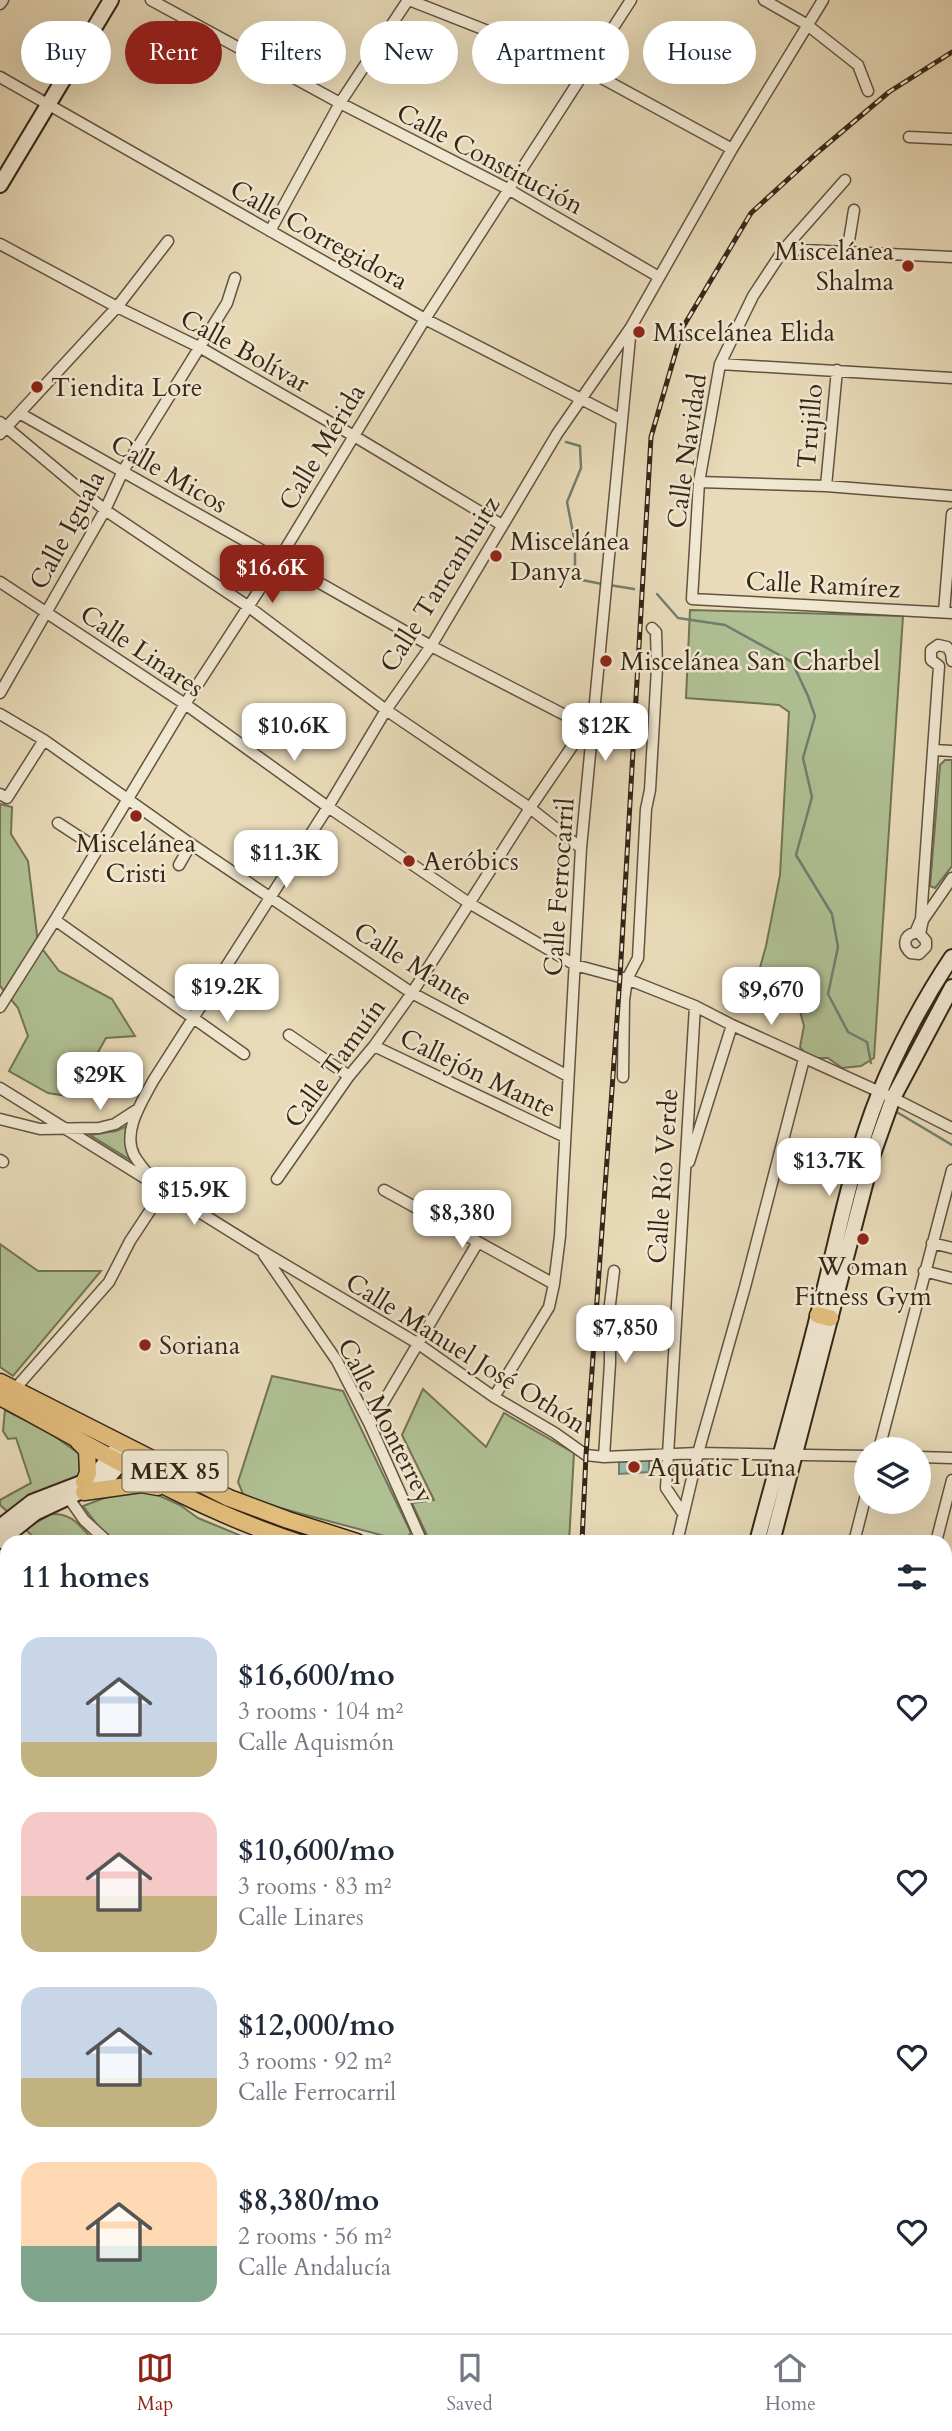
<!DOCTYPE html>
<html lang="en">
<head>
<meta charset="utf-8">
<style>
	body { margin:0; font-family:Cardo,serif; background:#f2f2f3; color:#1f2937; height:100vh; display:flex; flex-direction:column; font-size:26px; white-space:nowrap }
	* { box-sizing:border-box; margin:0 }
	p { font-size:23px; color:#747a83 }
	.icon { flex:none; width:38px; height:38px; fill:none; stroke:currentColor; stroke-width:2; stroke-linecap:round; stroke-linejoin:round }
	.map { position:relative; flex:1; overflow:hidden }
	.panel { position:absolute; left:0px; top:1535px; width:952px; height:800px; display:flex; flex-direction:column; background:#fff; border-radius:21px 21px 0 0; box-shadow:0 7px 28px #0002 }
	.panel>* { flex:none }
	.hud { position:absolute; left:21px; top:21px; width:910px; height:63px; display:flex; gap:14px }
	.buttons { position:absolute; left:854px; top:1437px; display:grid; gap:14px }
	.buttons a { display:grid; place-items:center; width:77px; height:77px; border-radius:50%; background:#fff; box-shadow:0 7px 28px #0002; font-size:35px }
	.price { position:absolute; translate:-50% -60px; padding:0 16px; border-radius:14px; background:#fff; color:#222; font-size:23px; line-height:46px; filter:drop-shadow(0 2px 4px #0008) }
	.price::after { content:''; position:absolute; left:50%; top:42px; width:21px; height:16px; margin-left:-10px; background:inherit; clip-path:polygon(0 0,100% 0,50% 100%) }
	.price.current { background:#8f2418; color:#fff }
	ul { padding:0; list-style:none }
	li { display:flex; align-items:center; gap:21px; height:175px; padding:0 21px }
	li span { display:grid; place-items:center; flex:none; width:196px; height:140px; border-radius:21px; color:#555 }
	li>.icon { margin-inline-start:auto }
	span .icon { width:84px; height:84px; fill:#fffc; stroke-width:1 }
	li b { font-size:30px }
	h2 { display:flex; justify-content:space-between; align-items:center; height:84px; padding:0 21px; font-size:30px }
	.pill { padding:0 24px; border-radius:32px; background:#fff; box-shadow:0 7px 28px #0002; font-size:24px; line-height:63px }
	.pill.current { background:#8f2418; color:#fff }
	.tabs { display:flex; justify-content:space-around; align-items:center; height:98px; border-top:2px solid #e0e1e3; background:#fff; font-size:19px; color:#747a83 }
	.tabs a { display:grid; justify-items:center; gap:4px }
	.tabs .current { color:#8f2418 }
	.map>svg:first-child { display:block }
	.green { fill:#b0c194; stroke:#727456; stroke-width:2 }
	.water { fill:#98bbac; stroke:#707f70; stroke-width:2 }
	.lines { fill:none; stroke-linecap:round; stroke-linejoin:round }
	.stream { stroke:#707f70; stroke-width:2.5 }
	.street-casing { stroke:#625340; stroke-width:13 }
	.secondary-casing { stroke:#352617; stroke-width:18 }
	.primary-casing { stroke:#352617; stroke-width:19 }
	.street { stroke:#f1e8d2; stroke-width:10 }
	.secondary { stroke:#f1e8d2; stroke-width:14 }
	.primary { stroke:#e4be7c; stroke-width:16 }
	.rail-casing { stroke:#352617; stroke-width:5 }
	.rail { stroke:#f1e8d2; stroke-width:2.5; stroke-dasharray:8; stroke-linecap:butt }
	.poi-dot { fill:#8f2418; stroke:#f1e8d2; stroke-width:2.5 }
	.labels { text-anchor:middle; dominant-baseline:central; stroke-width:5; stroke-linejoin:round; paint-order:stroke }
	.shield { fill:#f1e8d2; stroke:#6d604f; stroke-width:2 }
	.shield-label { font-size:24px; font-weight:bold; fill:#352617 }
	.street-label { font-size:26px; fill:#352617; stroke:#f1e8d2 }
	.poi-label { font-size:26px; fill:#352617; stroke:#f1e8d2; text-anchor:start }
</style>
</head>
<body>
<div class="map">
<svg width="952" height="2333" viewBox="0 0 952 2333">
	<rect width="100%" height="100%" fill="#e9dbb9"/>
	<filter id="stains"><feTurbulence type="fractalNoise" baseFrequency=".00286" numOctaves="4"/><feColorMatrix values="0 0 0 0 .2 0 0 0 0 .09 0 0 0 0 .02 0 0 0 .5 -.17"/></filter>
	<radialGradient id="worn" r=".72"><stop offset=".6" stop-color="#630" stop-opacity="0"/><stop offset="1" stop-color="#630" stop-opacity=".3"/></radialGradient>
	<!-- green -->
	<path class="green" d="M690 610 903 616 874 1058 861 1066 842 1068 828 1058H809L800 1047 804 1026 797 1000 788 994 774 998 756 982 766 946 780 875 789 712 779 705 686 698Z
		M945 760H952V866L935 888 930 886 940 765Z
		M0 804 12 807 11 834 28 861 38 943 59 971 112 999 135 1036 106 1038 73 1097 48 1093 9 1071 28 1036 18 1008 0 986Z
		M127 1126 126 1141 132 1161 90 1135 116 1131Z
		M0 1244 38 1271H101L13 1376 0 1367Z
		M272 1376 343 1391 411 1533 403 1541 254 1501 243 1494 238 1482Z
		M423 1389 486 1447 504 1413 574 1453 569 1542H430L412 1503 434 1500 402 1435Z
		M5 1410 47 1431 81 1455V1480L10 1514 0 1505V1500L31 1483 16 1438 8 1439 3 1431Z
		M133 1460 221 1502 343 1542H319L293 1535 180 1490Z
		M149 1491 180 1505 198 1518 244 1537 243 1542H110L83 1506 115 1494Z
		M51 1514C74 1513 80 1527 95 1542H39L25 1529Z
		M945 1924H952L949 1998H945Z
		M895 2328H944L943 2333H894Z"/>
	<!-- water -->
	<path class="water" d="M649 1460V1472L619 1474V1462Z"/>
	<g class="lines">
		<!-- stream -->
		<path class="stream" d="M566 442 580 446 581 468 567 502 575 543V565L582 580 602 584
			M609 585 634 589
			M657 594 678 618 725 625 792 662 808 696 815 716 803 758 812 797 796 855 832 914 838 947 828 994 848 1032 867 1042 871 1063
			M895 1111 952 1145
			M945 1649 952 1636
			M945 2132H952"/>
		<!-- street casing -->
		<g class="street-casing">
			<path id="street" d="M151 0 340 103 508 189 659 277
				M409 0 587 70 732 149
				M764 0 806 24 858 65 868 91
				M0 4 3 0
				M0 77 425 319 622 420
				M909 137 952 139
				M845 180 784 249 753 296 720 364 699 482 692 599 952 613
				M270 231 340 103 408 0
				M0 244 117 307 201 348 354 436 502 525
				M784 249 952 257
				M847 253 854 210
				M720 364 952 378
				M21 414 431 646 592 729 573 745 530 808 412 993 374 1046 349 1076 277 1179
				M0 422 105 510 249 607 386 710 530 808 581 848
				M0 434 117 307 168 241
				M699 482 826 486 952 496
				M826 486 837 370
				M0 582 185 704 328 807 469 903 575 965 627 979 695 1006 732 1025 893 1098 952 1128
				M944 612 952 514
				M952 661 951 653 947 647 938 645 931 650V660L939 666 921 919 915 933C904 935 902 946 911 953L919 954 926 947V941L920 934 923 920 952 878
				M0 693 105 510 123 471 227 303 235 278
				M0 714 44 740 191 844 412 993 568 1076
				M934 750 952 751
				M0 794 7 798 44 740
				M58 823 98 849
				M179 865 191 844
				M55 920 244 1054
				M0 1007 55 920 185 704 278 561 425 319 631 0
				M289 1035 349 1076
				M374 1046 565 1137
				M623 1077 624 1000 627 979 638 958 646 809 650 790 657 668 656 632 652 628
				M0 1088 262 1251 417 1343 494 1397 555 1433 586 1455 604 1457 698 1453 866 1456
				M0 1119 40 1129 99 1128 115 1124 138 1109
				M0 1160 3 1162
				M689 1162 732 1025
				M384 1190 554 1284
				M163 1191C154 1180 141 1168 134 1155 122 1131 142 1102 153 1081L328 807 386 710 431 646 557 434 631 327 732 149 823 0
				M932 1243 952 1248
				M264 1255 337 1361 370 1425 422 1542
				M924 1271 951 1278
				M13 1391 109 1282 130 1241 163 1191
				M494 1397 549 1307 554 1284 560 1236 581 848 631 327
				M370 1425 478 1242
				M879 1449 952 1170
				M604 1457 610 1363V1304L614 1271
				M919 1457 952 1458
				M68 1497 84 1520 108 1542
				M682 1512 666 1488 695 1006
				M677 1542 698 1453 745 1287 804 1059
				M854 1542 866 1495
				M936 1542 952 1480
				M0 1610 7 1627
				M0 1650 7 1642
				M0 1748 7 1740
				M0 1853 7 1844
				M945 1921 952 1922
				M0 1943 7 1948
				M0 2041 7 2031
				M945 2080 952 2081
				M945 2172 952 2173
				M0 2194 7 2185
				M0 2244 7 2250
				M945 2249 952 2250
				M945 2306 952 2307
				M201 2328 208 2333
				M541 2328 542 2333
				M10 2333 14 2328
				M114 2333 118 2328
				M290 2333V2328"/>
		</g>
		<!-- secondary casing -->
		<g class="secondary-casing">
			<path id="secondary" d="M0 185 111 0
				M0 1527 32 1502 84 1482 101 1468 116 1450
				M0 1541 35 1513 107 1479 132 1450
				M757 1542C777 1466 799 1391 818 1315 837 1241 851 1164 879 1094 897 1049 925 997 952 957
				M772 1542 873 1154 893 1098 952 987"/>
		</g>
		<!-- primary casing -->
		<g class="primary-casing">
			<path id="primary" d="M818 1315 830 1318
				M0 1382 229 1498 288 1520 357 1542
				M0 1397C98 1449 191 1508 297 1542
				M78 1441 87 1450 88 1473 84 1482
				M84 1492 141 1484 158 1487
				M945 1686 952 1688
				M945 1704 952 1706
				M662 2328V2333"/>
		</g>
		<!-- street -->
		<use href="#street" class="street"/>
		<!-- secondary -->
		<use href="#secondary" class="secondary"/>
		<!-- primary -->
		<use href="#primary" class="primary"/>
		<!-- rail casing -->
		<g class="rail-casing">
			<path id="rail" d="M582 1542 586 1455 620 977 651 437 683 327 751 213 818 152 889 92 952 52
				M584 2328 585 2333"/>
		</g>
		<!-- rail -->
		<use href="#rail" class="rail"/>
	</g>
	<!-- markers -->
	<g class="poi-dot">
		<circle cx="908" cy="266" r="7"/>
		<circle cx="639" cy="332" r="7"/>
		<circle cx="37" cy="387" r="7"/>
		<circle cx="496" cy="556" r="7"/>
		<circle cx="606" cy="661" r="7"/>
		<circle cx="136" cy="816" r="7"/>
		<circle cx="409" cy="861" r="7"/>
		<circle cx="863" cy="1239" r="7"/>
		<circle cx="145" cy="1345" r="7"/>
		<circle cx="634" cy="1467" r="7"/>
	</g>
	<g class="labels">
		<!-- shield labels -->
		<rect class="shield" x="122.5" y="1450.5" width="105" height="41" rx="5"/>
		<g class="shield-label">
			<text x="175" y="1471">MEX 85</text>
		</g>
		<!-- street labels -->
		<g class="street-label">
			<text transform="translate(490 159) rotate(28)">Calle Constitución</text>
			<text transform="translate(319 235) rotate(29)">Calle Corregidora</text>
			<text transform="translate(245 351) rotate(29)">Calle Bolívar</text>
			<text transform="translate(810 426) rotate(-85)">Trujillo</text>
			<text transform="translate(322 447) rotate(-59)">Calle Mérida</text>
			<text transform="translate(687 451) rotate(-82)">Calle Navidad</text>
			<text transform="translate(169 474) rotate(30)">Calle Micos</text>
			<text transform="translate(67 530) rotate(-62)">Calle Iguala</text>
			<text transform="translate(440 584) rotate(-58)">Calle Tancanhuitz</text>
			<text transform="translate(823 585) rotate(3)">Calle Ramírez</text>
			<text transform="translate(142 651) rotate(34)">Calle Linares</text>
			<text transform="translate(559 887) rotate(-86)">Calle Ferrocarril</text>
			<text transform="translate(413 964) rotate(32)">Calle Mante</text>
			<text transform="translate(335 1063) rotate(-54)">Calle Tamuín</text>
			<text transform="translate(478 1073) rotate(26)">Callejón Mante</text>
			<text transform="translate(663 1176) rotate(-86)">Calle Río Verde</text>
			<text transform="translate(466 1353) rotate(32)">Calle Manuel José Othón</text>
			<text transform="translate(386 1421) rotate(63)">Calle Monterrey</text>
		</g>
		<!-- poi labels -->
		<g class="poi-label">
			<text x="894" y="251" text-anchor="end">Miscelánea<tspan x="894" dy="30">Shalma</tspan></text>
			<text x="653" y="332">Miscelánea Elida</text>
			<text x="51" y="387">Tiendita Lore</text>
			<text x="510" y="541">Miscelánea<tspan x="510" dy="30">Danya</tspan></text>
			<text x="620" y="661">Miscelánea San Charbel</text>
			<text x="136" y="843" text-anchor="middle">Miscelánea<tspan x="136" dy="30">Cristi</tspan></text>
			<text x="423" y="861">Aeróbics</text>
			<text x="863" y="1266" text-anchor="middle">Woman<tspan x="863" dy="30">Fitness Gym</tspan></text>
			<text x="159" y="1345">Soriana</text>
			<text x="648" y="1467">Aquatic Luna</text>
		</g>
	</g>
	<rect width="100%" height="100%" filter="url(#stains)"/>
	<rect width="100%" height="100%" fill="url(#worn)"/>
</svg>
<div class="buttons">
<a><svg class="icon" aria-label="layers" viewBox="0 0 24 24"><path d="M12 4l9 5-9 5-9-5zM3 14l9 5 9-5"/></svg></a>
</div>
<b class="price current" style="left:272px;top:605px">$16.6K</b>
<b class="price" style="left:294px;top:763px">$10.6K</b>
<b class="price" style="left:605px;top:763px">$12K</b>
<b class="price" style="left:286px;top:890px">$11.3K</b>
<b class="price" style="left:227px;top:1024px">$19.2K</b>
<b class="price" style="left:771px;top:1027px">$9,670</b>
<b class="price" style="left:100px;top:1112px">$29K</b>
<b class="price" style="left:829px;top:1198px">$13.7K</b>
<b class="price" style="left:194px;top:1227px">$15.9K</b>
<b class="price" style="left:462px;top:1250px">$8,380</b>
<b class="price" style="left:625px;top:1365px">$7,850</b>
<div class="hud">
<a class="pill">Buy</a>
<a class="pill current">Rent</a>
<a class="pill">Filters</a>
<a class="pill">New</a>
<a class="pill">Apartment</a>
<a class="pill">House</a>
</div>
<section class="panel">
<h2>11 homes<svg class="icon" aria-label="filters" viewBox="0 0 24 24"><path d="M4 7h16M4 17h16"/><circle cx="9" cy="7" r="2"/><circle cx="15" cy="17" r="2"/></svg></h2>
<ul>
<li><span style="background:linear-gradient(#c9d6e8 75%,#c2b280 0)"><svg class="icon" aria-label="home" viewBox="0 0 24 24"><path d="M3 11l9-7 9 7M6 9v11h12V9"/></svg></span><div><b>$16,600/mo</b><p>3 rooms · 104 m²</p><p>Calle Aquismón</p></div><svg class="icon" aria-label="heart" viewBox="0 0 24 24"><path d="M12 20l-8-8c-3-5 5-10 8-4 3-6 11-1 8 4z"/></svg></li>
<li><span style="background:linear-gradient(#f6c9c9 60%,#c2b280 0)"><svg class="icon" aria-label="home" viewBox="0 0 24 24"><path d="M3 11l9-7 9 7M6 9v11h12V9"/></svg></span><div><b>$10,600/mo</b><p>3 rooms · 83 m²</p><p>Calle Linares</p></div><svg class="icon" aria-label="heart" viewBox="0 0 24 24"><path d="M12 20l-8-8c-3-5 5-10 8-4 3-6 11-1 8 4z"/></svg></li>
<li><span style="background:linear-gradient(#c9d6e8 65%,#c2b280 0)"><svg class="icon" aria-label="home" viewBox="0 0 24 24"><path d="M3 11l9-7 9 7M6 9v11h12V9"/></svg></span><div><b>$12,000/mo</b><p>3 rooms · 92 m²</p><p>Calle Ferrocarril</p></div><svg class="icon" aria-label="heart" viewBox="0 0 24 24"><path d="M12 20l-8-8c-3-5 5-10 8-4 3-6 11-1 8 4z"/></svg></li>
<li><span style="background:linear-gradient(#ffd9b3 60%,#7fa58c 0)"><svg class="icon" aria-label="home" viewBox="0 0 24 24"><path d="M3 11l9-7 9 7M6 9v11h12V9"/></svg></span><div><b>$8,380/mo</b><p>2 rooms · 56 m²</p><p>Calle Andalucía</p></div><svg class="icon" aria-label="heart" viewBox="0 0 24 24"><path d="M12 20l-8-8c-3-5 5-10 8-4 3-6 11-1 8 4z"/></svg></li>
</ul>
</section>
</div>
<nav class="tabs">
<a class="current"><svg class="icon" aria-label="map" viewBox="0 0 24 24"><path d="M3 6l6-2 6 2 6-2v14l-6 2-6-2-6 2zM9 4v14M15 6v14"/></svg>Map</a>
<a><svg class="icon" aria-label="saved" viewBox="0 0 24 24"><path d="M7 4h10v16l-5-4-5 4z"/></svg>Saved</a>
<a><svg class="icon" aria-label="home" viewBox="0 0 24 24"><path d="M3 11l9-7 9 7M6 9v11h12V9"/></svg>Home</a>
</nav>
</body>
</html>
